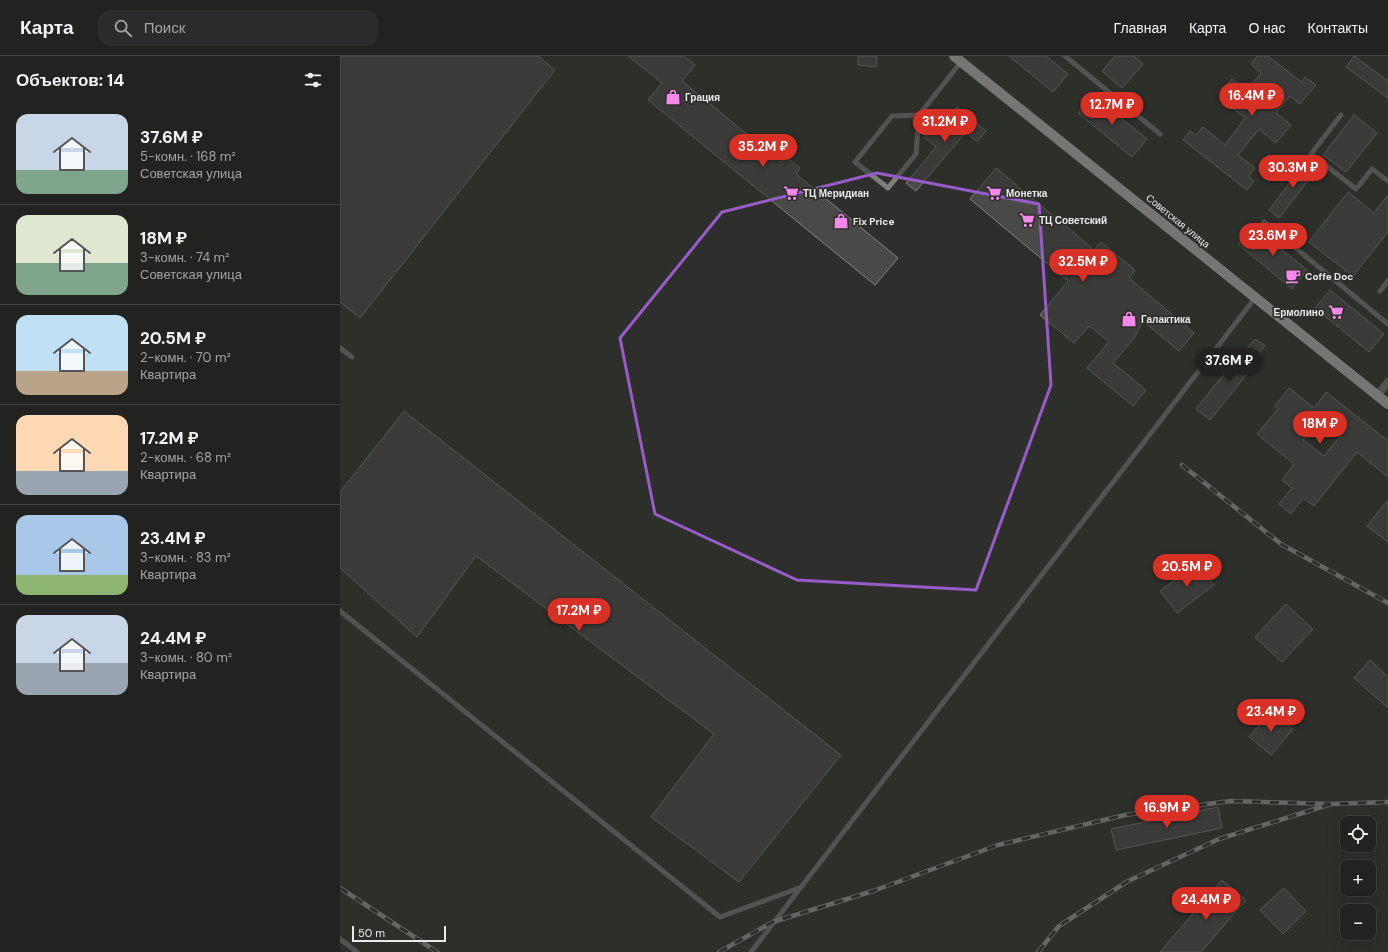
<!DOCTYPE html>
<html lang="ru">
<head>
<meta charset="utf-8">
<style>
	body { margin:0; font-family:"DM Sans",sans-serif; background:#2a2b2a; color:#f1f3f6; height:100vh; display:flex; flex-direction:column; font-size:15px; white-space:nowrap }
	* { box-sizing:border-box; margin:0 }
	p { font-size:13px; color:#a2a4a5 }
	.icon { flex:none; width:22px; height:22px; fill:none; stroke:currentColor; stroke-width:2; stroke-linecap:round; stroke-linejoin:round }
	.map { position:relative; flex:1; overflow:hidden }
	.side { display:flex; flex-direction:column; background:#222321; width:340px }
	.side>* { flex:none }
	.buttons { position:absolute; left:1000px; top:760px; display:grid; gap:8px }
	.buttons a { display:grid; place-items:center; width:36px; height:36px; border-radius:8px; background:#222321; box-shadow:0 4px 16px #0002,0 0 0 1px #3f403f; font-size:20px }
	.scale { position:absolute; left:12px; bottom:10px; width:94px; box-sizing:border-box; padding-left:4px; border:2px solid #eaeae8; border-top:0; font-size:11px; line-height:14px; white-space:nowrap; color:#eaeae8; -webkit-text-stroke:3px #2e2f2c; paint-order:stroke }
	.price { position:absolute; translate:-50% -34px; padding:0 9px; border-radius:14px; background:#d93025; color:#fff; font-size:13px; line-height:26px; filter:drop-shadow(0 1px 2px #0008) }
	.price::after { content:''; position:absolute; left:50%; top:24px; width:12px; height:9px; margin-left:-6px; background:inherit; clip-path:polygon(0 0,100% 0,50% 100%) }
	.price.selected { background:#222; color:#fff }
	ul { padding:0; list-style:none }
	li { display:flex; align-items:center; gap:12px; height:100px; padding:0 16px }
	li+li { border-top:1px solid #3f403f }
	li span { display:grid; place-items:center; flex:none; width:112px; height:80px; border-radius:12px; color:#555 }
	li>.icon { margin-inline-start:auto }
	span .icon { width:48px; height:48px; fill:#fffc; stroke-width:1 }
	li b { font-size:17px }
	h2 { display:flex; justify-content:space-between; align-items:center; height:48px; padding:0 16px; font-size:17px }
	header { display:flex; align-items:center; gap:24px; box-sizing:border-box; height:56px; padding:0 20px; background:#222321; border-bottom:1px solid #3f403f }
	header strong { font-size:19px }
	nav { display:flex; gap:22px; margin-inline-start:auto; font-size:14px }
	.search { width:280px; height:36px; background:#2a2b2a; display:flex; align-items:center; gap:10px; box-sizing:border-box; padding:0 14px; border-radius:12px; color:#a2a4a5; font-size:15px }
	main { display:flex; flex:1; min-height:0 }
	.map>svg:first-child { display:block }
	.building { fill:#494a47; stroke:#828480; fill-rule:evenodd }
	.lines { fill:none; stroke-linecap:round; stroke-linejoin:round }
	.lane { stroke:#7d7e7c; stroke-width:5 }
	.street { stroke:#7d7e7c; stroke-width:8 }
	.primary { stroke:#cccdca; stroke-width:10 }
	.rail-casing { stroke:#a9a9a7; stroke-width:4.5 }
	.rail { stroke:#2e2f2c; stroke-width:3; stroke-dasharray:9; stroke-linecap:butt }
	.marked { fill:none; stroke:#975cc9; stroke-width:3; stroke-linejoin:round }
	.labels { text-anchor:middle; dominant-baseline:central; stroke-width:3.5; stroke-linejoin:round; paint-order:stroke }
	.poi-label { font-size:10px; font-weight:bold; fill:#eaeae8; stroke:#2e2f2c; text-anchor:start }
	.street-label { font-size:10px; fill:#eaeae8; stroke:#2e2f2c }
</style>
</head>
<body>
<header>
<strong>Карта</strong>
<div class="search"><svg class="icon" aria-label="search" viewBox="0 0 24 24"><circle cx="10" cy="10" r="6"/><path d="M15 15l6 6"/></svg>Поиск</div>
<nav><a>Главная</a><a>Карта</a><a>О нас</a><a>Контакты</a></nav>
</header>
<main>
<section class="side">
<h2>Объектов: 14<svg class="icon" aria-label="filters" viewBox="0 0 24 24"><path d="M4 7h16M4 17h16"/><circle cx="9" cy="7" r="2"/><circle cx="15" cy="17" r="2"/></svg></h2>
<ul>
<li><span style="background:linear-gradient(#c9d6e8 70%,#7fa58c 0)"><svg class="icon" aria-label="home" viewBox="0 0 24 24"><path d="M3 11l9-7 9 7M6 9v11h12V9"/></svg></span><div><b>37.6M ₽</b><p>5-комн. · 168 m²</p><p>Советская улица</p></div></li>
<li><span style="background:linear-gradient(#dfe7d0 60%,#7fa58c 0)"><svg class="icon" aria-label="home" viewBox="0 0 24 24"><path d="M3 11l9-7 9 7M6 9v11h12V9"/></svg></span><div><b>18M ₽</b><p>3-комн. · 74 m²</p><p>Советская улица</p></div></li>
<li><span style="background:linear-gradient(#bfe0f5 70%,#b9a48a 0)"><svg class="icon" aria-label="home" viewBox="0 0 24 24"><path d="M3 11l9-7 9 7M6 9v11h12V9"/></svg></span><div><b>20.5M ₽</b><p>2-комн. · 70 m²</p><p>Квартира</p></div></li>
<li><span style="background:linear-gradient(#ffd9b3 70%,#9aa5b1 0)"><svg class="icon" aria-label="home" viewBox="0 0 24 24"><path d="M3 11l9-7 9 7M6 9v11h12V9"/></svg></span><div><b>17.2M ₽</b><p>2-комн. · 68 m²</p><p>Квартира</p></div></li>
<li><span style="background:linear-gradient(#a9c7e8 75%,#8fb573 0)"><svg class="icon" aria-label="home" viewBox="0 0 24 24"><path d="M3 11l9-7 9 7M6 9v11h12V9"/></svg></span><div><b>23.4M ₽</b><p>3-комн. · 83 m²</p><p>Квартира</p></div></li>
<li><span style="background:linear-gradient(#c9d6e8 60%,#9aa5b1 0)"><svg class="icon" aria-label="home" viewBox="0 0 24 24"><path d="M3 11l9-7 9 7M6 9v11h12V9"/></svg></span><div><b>24.4M ₽</b><p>3-комн. · 80 m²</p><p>Квартира</p></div></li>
</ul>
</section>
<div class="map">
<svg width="1048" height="896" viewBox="0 0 1048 896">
	<rect width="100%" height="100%" fill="#2e2f2c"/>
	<!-- building -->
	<path class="building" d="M0 0H198L215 14 20 262 0 246Z
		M288 0H344L355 9 342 25 441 106 446 101 460 112 456 118 558 202 535 229 308 44 322 27Z
		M518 0H537L536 11 518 9Z
		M669 0H706L728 18 713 36Z
		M775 0H794L803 8 782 32 762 15Z
		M917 0H928L961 26 965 21 976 29 960 48 950 40 936 57 951 69 936 87 919 73 898 99 915 112 908 120 914 125 907 134 843 84 850 75 856 79 863 71 885 89 905 62 883 45 890 36 885 32 892 23 907 34 921 17 911 8Z
		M1014 0 1048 25V42L1006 11Z
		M753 39 807 83 792 101 738 57Z
		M617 51 646 75 637 86 626 76 576 135 566 127 596 91 584 81 596 67 600 71Z
		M1014 59 1037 77 1006 116 983 99Z
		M967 104 978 112 939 162 929 154Z
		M656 112 754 194 761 186 795 214 789 222 854 277 839 295 803 265 795 281 773 307 806 334 793 350 747 312 769 286 749 270 734 287 700 259 728 225 630 143Z
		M1008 136 1034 157 1048 139V176L1013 220 969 186Z
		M913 170 967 214 952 233 898 188Z
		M990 234 1044 278 1029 296 975 252Z
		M915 283 925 290 904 315 907 318 870 364 856 353 893 307 895 308Z
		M949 332 974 352 986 336 1048 385V421L1017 396 974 450 963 442 951 458 939 448 952 432 942 424 954 408 917 378 938 353 935 350ZM983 359 1004 375 984 400 963 384Z
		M64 355 501 699 399 826 311 761 374 678 136 500 77 581 0 512V436Z
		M1048 444V486L1027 470Z
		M858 507 874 529 837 557 820 535Z
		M946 548 973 573 942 606 915 581Z
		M1030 604 1048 621V652L1014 622Z
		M931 655 953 673 931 699 909 681Z
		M878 751 882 772 776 794 771 773Z
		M882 824 906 844 861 896H820Z
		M944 832 966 855 943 878 920 854Z"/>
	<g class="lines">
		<!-- lane -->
		<path class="lane" d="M725 0 820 78
			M579 59 552 60 515 106 548 132 576 98 579 59 621 6
			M1001 59 971 98 1016 133 1032 113 1048 125
			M924 166 1048 268
			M1040 235 1048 225
			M0 292 12 301
			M0 555 380 861 459 832
			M0 883 17 896
			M411 896 915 242"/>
		<!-- street -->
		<path class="street" d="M1037 340 1048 326"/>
		<!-- primary -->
		<path class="primary" d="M614 0 1048 348"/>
		<!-- rail casing -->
		<g class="rail-casing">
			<path id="rail" d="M842 409 941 488 1048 547
				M0 832 97 896
				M379 896 433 866 533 835 658 789 785 759 891 745 991 748
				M698 896 719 870 788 825 879 783 991 748 1048 746"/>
		</g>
		<!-- rail -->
		<use href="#rail" class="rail"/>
	</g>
	<!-- marked area -->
	<path d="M0 0H1048V896H0ZM537 117 699 148 711 329 636 534 457 524 315 458 280 282 382 156Z" fill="#2e2f2c" fill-opacity=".55" fill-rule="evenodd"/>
	<path class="marked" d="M537 117 699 148 711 329 636 534 457 524 315 458 280 282 382 156Z"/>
	<!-- icons -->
	<defs>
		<g id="shop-bare" transform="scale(1.2)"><path d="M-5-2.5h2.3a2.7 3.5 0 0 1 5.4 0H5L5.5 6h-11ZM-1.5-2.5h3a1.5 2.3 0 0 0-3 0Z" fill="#f788eb" stroke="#2e2f2c" stroke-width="2.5" paint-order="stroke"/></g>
		<g id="supermarket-bare" transform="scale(1.2)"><path d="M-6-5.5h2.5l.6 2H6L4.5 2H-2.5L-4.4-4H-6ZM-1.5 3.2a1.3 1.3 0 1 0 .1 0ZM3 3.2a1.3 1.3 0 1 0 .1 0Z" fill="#f788eb" stroke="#2e2f2c" stroke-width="2.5" paint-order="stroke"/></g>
		<g id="cafe-bare" transform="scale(1.2)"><path d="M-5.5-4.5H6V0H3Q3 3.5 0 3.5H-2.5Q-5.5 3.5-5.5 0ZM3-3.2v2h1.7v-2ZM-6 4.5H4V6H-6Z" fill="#f788eb" stroke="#2e2f2c" stroke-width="2.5" paint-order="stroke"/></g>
	</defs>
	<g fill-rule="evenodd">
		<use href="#shop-bare" x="333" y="41"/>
		<use href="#supermarket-bare" x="451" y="137"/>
		<use href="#supermarket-bare" x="654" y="137"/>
		<use href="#supermarket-bare" x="687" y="164"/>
		<use href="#shop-bare" x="501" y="165"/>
		<use href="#cafe-bare" x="953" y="220"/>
		<use href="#supermarket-bare" x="996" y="256"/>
		<use href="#shop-bare" x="789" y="263"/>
	</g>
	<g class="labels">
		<!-- poi labels -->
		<g class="poi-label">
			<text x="345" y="41">Грация</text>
			<text x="463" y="137">ТЦ Меридиан</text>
			<text x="666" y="137">Монетка</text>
			<text x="699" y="164">ТЦ Советский</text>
			<text x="513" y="165">Fix Price</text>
			<text x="965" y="220">Coffe Doc</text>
			<text x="984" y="256" text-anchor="end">Ермолино</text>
			<text x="801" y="263">Галактика</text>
		</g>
		<!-- street labels -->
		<g class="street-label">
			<text transform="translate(838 165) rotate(39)">Советская улица</text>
		</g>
	</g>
</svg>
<div class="buttons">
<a><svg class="icon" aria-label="locate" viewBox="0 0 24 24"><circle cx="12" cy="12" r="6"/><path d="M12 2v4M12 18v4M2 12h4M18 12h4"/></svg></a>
<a>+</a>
<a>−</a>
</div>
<div class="scale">50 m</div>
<b class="price" style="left:912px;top:61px">16.4M ₽</b>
<b class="price" style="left:772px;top:70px">12.7M ₽</b>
<b class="price" style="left:605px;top:87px">31.2M ₽</b>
<b class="price" style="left:423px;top:112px">35.2M ₽</b>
<b class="price" style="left:953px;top:133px">30.3M ₽</b>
<b class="price" style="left:933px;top:201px">23.6M ₽</b>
<b class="price" style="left:743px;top:227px">32.5M ₽</b>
<b class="price selected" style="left:889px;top:326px">37.6M ₽</b>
<b class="price" style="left:980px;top:389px">18M ₽</b>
<b class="price" style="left:847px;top:532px">20.5M ₽</b>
<b class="price" style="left:239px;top:576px">17.2M ₽</b>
<b class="price" style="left:931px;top:677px">23.4M ₽</b>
<b class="price" style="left:827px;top:773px">16.9M ₽</b>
<b class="price" style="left:866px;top:865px">24.4M ₽</b>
</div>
</main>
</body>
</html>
